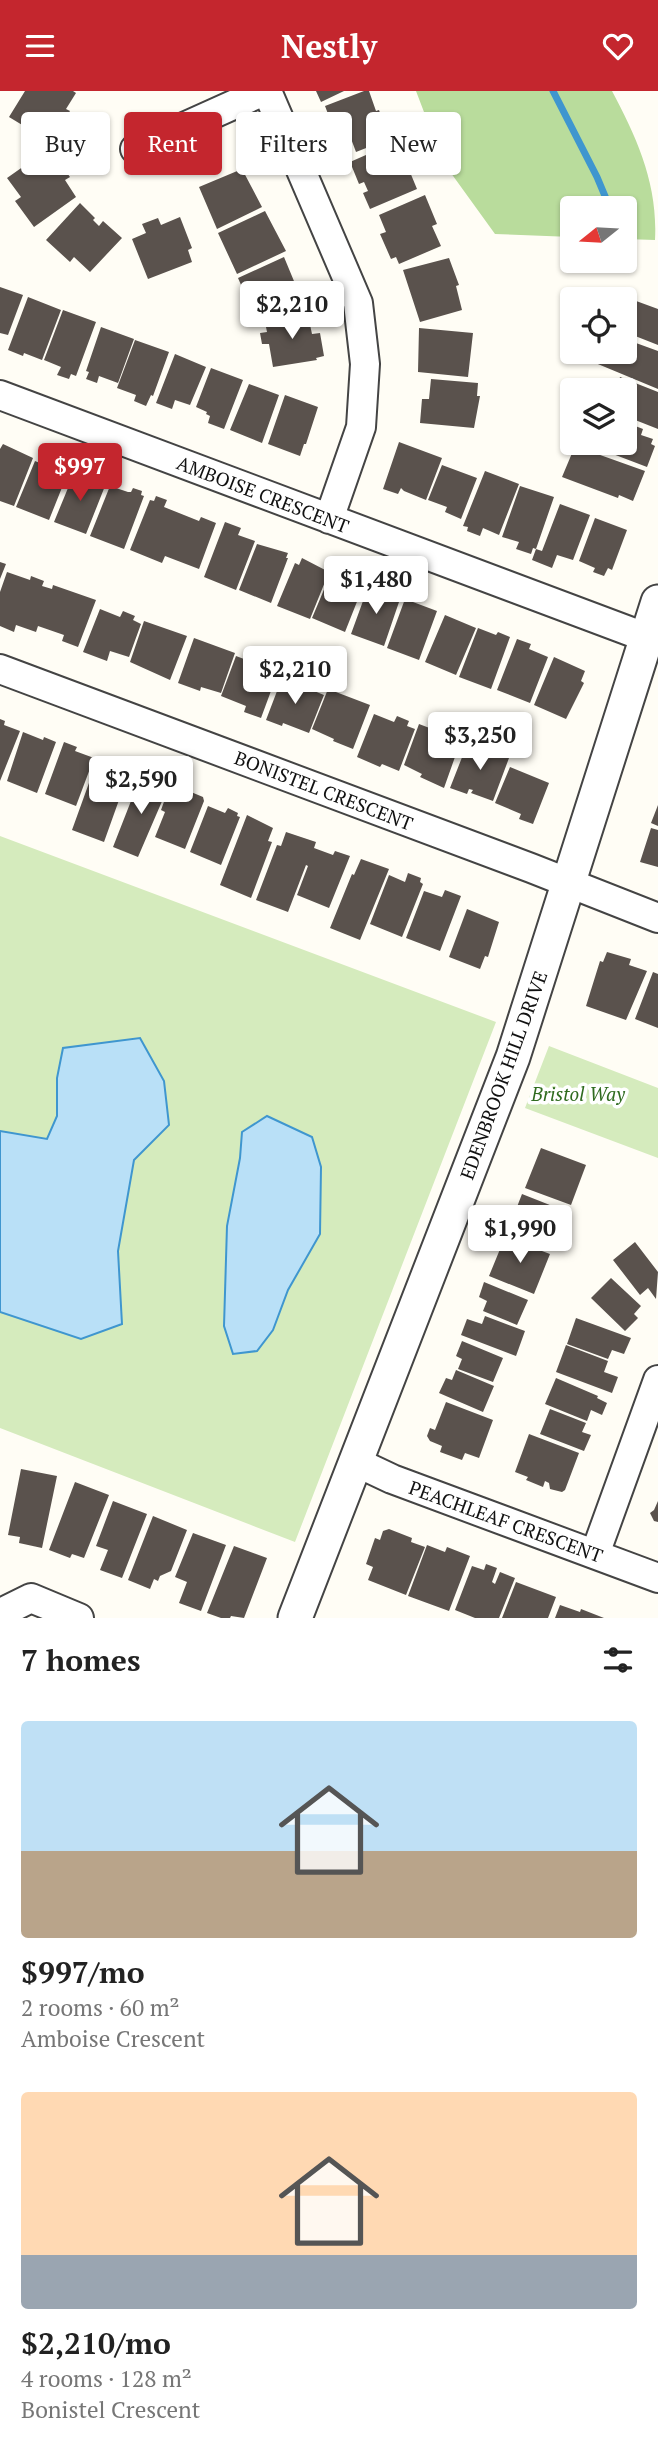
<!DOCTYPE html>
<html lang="en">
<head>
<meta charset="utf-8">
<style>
	body { margin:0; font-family:"PT Serif",serif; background:#f2f2f2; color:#222; height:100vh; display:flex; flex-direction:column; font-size:26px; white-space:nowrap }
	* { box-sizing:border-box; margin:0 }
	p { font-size:23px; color:#767676 }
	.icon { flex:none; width:38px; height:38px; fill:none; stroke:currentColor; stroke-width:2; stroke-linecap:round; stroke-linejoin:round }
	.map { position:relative; height:1527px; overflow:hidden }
	.side { display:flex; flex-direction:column; background:#fff; flex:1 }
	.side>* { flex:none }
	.banner { position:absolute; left:21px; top:21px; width:616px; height:63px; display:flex; gap:14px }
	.needle { width:46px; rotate:252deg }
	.controls { position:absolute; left:560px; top:105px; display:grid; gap:14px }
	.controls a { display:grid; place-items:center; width:77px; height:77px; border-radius:7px; background:#fff; box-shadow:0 2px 5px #0004; font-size:35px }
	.price { position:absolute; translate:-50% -60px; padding:0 16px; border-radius:7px; background:#fff; color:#222; font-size:23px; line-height:46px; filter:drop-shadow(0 2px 4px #0008) }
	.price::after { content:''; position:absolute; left:50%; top:42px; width:21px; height:16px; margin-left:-10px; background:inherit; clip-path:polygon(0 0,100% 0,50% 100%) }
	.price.current { background:#c4262e; color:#fff }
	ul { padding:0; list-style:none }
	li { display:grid; align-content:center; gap:14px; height:371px; padding:0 21px }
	li span { display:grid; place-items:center; height:217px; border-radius:7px; color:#555 }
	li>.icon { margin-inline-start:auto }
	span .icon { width:126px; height:126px; fill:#fffc; stroke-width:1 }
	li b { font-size:30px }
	h2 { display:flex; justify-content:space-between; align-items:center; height:84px; padding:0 21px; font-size:30px }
	.chip { padding:0 24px; border-radius:7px; background:#fff; box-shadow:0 2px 5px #0004; font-size:24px; line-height:63px }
	.chip.current { background:#c4262e; color:#fff }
	header { display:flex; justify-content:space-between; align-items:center; height:91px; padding:0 21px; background:#c4262e; color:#fff; font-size:32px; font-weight:700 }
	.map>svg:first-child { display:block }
	.green { fill:#d5ebbd }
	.forest { fill:#b9dc9c }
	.water { fill:#b9e0f7; stroke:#3f96cf; stroke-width:2 }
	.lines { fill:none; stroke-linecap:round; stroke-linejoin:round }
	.stream { stroke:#3f96cf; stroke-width:7 }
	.building { fill:#5a524d }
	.minor-casing { stroke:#444; stroke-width:32 }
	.tertiary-casing { stroke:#444; stroke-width:37 }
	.minor { stroke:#fff; stroke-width:28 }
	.tertiary { stroke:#fff; stroke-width:33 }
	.labels { text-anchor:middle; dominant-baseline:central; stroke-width:7; stroke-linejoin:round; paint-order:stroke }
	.street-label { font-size:19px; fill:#111; stroke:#fff }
	.park-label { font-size:19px; font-style:italic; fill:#2f6b1f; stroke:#fff }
</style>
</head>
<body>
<header><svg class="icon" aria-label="menu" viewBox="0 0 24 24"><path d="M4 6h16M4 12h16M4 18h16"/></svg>Nestly<svg class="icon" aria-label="heart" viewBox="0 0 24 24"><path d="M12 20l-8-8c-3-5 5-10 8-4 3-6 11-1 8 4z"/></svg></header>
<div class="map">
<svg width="658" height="1527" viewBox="0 0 658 1527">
	<rect width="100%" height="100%" fill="#fffdf5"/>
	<!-- green -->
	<path class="green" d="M0 745 496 931 295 1451 0 1337Z
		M549 955 658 997V1067L525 1017Z"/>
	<!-- forest -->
	<path class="forest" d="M416 0H612C637 47 658 93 655 149L625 148V117H572V146L495 143 443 71Z"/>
	<!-- water -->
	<path class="water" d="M140 947 164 990 169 1034 134 1069 118 1160 122 1233 81 1248 0 1221V1040L47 1048 57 1025V987L63 957Z
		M267 1025 312 1046 321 1076 320 1143 288 1199 273 1239 257 1260 233 1263 224 1235 227 1135 240 1067 242 1041Z"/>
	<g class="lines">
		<!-- stream -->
		<path class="stream" d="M553 0 597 86 610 117"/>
	</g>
	<!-- building -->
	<path class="building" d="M25 0H73L76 2 66 18 70 20 62 33 58 31 47 49 9 26Z
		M316 0H344L321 11Z
		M364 0H369L376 20 379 19 389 48 356 61 350 45 338 49 325 15Z
		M391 53 399 72 405 69 417 98 370 118 363 102 368 100 364 91 359 93 350 71Z
		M44 61 49 68 54 64 70 86 65 89 76 106 34 136 15 110 21 106 7 87Z
		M242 78 262 116 217 138 199 96Z
		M425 104 437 133 432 135 441 155 399 173 396 166 391 168 380 143 386 141 379 124Z
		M80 112 95 127 93 129 99 135 103 130 122 147 90 181 74 166 70 171 46 149Z
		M265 120 286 160 237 183 218 142Z
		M180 126 192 157 188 159 192 171 148 188 132 148 146 142 142 133 158 127 161 134Z
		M284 166 301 207 256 228 238 187Z
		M449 167 459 194 456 195 462 219 420 231 403 179Z
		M0 196 23 204 8 244 0 242Z
		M28 206 61 219 42 269 24 262 23 265 8 259Z
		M628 207 658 218V254L625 241V215Z
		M63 219 96 231 76 285 71 283 69 288 57 284 61 276 44 269Z
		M308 224 312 243 320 242 324 265 316 267 317 269 273 276 269 253H262L260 242 267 241 265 231Z
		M101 236 134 248 118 292 99 285 97 292 86 288 89 281 86 280Z
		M419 237 473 242 468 286 418 281Z
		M625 248 658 260V298L593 271 597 261 608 264 609 261H625Z
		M135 249 169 261 153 305 151 304 146 315 134 310 136 304 117 297Z
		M175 263 206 276 190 314 175 309 172 318 156 312Z
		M211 277 243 289 224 338 208 332 210 325 206 323 207 321 196 316Z
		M620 286 658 301V338L625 325V299H616Z
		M431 288 478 292 477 305H480L474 337 420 332 422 308H429Z
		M249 293 279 304 262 352 230 339Z
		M285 304 318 316 306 353H304L300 365 268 353Z
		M625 331 643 338 641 344 653 348 651 353 655 355 647 376 584 352H625Z
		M399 351 442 367 426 409 404 400 401 397 398 403 383 398Z
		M3 353 33 367 14 415 0 410V358Z
		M575 355 645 380 633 410 619 404 618 407 562 386Z
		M35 370 52 377 54 373 63 377 59 387 65 389 49 429 16 416Z
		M442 374 477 387 461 428 445 421 447 416 428 409Z
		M75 380 88 385 86 388 105 395 86 443 54 431Z
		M485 380 519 393 499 444 483 437 480 445 467 440 468 436 463 435Z
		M110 395 128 401H131L133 397 142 400 141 404 144 405 124 458 90 445Z
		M520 395 554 406 536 458 533 457 531 463 516 458 519 451 502 446Z
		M156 405 167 409 164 416 199 430 201 426 216 432 199 478 165 465 162 472 130 459 150 409 154 410Z
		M560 413 590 424 573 469 557 464 552 477 532 469 536 458 542 460Z
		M595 427 627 439 612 479 608 477 604 485 593 481 595 477 579 470Z
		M225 431 241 437 238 444 255 450 236 499 204 486Z
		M257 453 288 462 286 467H288L271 512 239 499Z
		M302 467 329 481 310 528 277 515 295 472 299 474Z
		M0 471 6 473 0 488Z
		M350 479 361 484 357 496 362 498 345 541 312 527 331 482 346 488Z
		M7 481 30 489 31 485 44 490 42 495 52 498 53 494 96 509 78 556 62 550 64 544 38 535 36 541 16 534 14 541 0 535V501Z
		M375 490 386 494 383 502 399 511 384 555 351 543 367 499 372 500Z
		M405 508 437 520 419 569 387 557Z
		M100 518 120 526 123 520 135 525 133 529 141 533 129 566 110 560 107 570 83 561Z
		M445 524 476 537 456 584 425 571Z
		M144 530 187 545 170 589 130 571Z
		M478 537 496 544 498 541 510 546 491 598 459 586Z
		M194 547 235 562 221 602 201 596 200 600 178 592Z
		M517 548 531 553 529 558 548 566 530 612 497 599Z
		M236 565 278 581 261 627 244 621 246 615 221 605Z
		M554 566 585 580 581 590 584 592 566 628 534 614Z
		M282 587 324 604 309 642 283 632 282 635 266 629Z
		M328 598 370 614 353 658 333 650 334 648 312 638Z
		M374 623 394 631 397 625 409 630 407 635 415 638 399 680 382 673 380 676 357 666Z
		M0 628 5 630 4 634 20 640 0 690Z
		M419 633 461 649 444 697 420 686 422 683 404 674Z
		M23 641 43 649 44 646 56 651 37 702 7 690Z
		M64 651 77 656 75 660 94 667 76 715 45 703Z
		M468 651 509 667 493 710 471 702 473 699 469 698 467 703 450 697Z
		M98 667 125 679 120 694 124 695 104 751 72 739Z
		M510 676 549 692 533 733 519 728 521 723 495 712Z
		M148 686 169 694 138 766 113 756 140 687 147 689Z
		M169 697 189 705 191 701 203 706 204 710 185 758 155 746 165 721 161 719Z
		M658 714V735L651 732Z
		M208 715 225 722 228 717 238 722 237 725 240 726 221 774 190 761Z
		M247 724 273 737 268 750 272 751 251 807 220 794Z
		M651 737 658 739V776L640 771Z
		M286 741 316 751 314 757 333 764 335 760 350 765 329 817 297 804 308 775 306 774 288 821 256 809 277 754 281 755Z
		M361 768 389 778 360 849 330 837 352 783 354 784Z
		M408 782 421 787 420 791 423 793 402 846 370 833 389 784 405 791Z
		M445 799 461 805 440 860 406 847 424 800 442 806Z
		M467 818 499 831 488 866 485 865 480 878 449 866Z
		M607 861 631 868 629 874 647 880 626 929 586 915 600 870 603 871Z
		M653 881 658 883V937L635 928Z
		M541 1057 586 1074 571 1114 525 1097Z
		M522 1103 565 1120 549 1160 506 1144Z
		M505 1146 550 1163 534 1203 489 1185Z
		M635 1151 658 1181 656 1208 648 1197 640 1204 613 1169Z
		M611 1187 641 1215 634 1223 638 1227 625 1240 591 1207Z
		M484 1191 528 1209 517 1234 483 1220 487 1210 479 1206Z
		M485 1225 525 1240 516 1265 461 1244 467 1228 482 1233Z
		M576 1227 631 1247 624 1263 612 1259 608 1268 567 1253Z
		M462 1250 503 1267 493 1291 458 1278 462 1268 456 1265Z
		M566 1254 608 1270 604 1281 618 1286 612 1302 556 1281Z
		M456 1279 494 1295 483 1321 439 1302 446 1287 452 1289Z
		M556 1287 598 1305 597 1307 607 1312 602 1324 591 1319 587 1330 545 1313Z
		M446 1311 493 1329 479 1367 465 1362 462 1369 440 1361 442 1355 430 1350 427 1345 430 1337 435 1339Z
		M550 1318 586 1332 582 1341 591 1344 584 1360 540 1343Z
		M529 1343 579 1362 565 1399 562 1401 550 1398 549 1392 545 1390 543 1396 526 1389 528 1386 515 1381Z
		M21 1378 57 1385 42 1457 19 1452 20 1446 8 1444Z
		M75 1391 109 1404 84 1467 72 1463 70 1467 49 1459Z
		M113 1410 147 1423 122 1487 100 1479 108 1459 96 1455Z
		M658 1410V1431L654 1430 650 1422 654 1419Z
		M153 1425 187 1439 171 1480 160 1485 158 1490 154 1488 150 1498 128 1489Z
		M389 1438 412 1447 411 1451 425 1456 406 1504 368 1489 373 1476 366 1473 375 1447 380 1449 383 1440Z
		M193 1442 226 1454 201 1520 179 1512 187 1491 175 1486Z
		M427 1454 445 1461 447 1456 470 1465 449 1520 408 1505Z
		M234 1455 267 1467 244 1527 231 1525 230 1527H221L207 1522Z
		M486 1473 497 1477 492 1491 495 1493 500 1481 515 1487 499 1527H475L455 1519 472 1475 484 1479Z
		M516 1491 556 1506 548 1527H502Z
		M560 1514 580 1521 581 1518 604 1527H555Z"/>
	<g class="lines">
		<!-- minor casing -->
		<g class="minor-casing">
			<path id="minor" d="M267 0 358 212 365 273 361 336 329 428
				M135 58 264 0
				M0 304 645 546
				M0 578 531 777 658 827
				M356 1371 392 1388 658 1487
				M595 1463 658 1289
				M0 1525 1 1522 31 1507 79 1527"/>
		</g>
		<!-- tertiary casing -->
		<g class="tertiary-casing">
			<path id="tertiary" d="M295 1527 513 966 658 511"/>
		</g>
		<!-- minor -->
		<use href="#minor" class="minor"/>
		<!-- tertiary -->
		<use href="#tertiary" class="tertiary"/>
	</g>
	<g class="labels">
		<!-- street labels -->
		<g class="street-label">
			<text transform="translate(263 403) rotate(21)">AMBOISE CRESCENT</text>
			<text transform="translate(324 699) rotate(21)">BONISTEL CRESCENT</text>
			<text transform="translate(503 984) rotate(-70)">EDENBROOK HILL DRIVE</text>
			<text transform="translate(506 1430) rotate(20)">PEACHLEAF CRESCENT</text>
		</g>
		<!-- park labels -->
		<g class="park-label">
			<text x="578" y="1002">Bristol Way</text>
		</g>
	</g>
</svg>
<div class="controls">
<a><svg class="needle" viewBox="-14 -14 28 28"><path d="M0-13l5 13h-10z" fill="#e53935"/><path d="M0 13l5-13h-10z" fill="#767676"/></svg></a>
<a><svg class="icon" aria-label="locate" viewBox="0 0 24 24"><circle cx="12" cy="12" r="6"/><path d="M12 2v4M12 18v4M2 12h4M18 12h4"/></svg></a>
<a><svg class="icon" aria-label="layers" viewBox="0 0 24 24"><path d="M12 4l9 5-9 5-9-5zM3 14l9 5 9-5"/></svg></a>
</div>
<b class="price" style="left:292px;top:250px">$2,210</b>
<b class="price current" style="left:80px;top:412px">$997</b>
<b class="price" style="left:376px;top:525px">$1,480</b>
<b class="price" style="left:295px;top:615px">$2,210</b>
<b class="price" style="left:480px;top:681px">$3,250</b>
<b class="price" style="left:141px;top:725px">$2,590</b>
<b class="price" style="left:520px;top:1174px">$1,990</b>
<div class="banner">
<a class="chip">Buy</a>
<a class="chip current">Rent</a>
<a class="chip">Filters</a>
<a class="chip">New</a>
</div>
</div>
<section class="side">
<h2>7 homes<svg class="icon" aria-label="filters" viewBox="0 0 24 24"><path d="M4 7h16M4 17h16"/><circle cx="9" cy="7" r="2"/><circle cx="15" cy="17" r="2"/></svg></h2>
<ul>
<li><span style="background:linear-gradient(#bfe0f5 60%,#b9a48a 0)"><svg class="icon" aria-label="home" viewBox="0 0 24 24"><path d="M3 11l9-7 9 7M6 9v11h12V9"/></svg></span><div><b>$997/mo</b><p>2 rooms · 60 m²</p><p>Amboise Crescent</p></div></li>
<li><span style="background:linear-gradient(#ffd9b3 75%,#9aa5b1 0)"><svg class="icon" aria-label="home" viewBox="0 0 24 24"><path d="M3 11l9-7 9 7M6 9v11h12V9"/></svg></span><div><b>$2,210/mo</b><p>4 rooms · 128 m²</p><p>Bonistel Crescent</p></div></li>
</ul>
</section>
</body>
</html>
